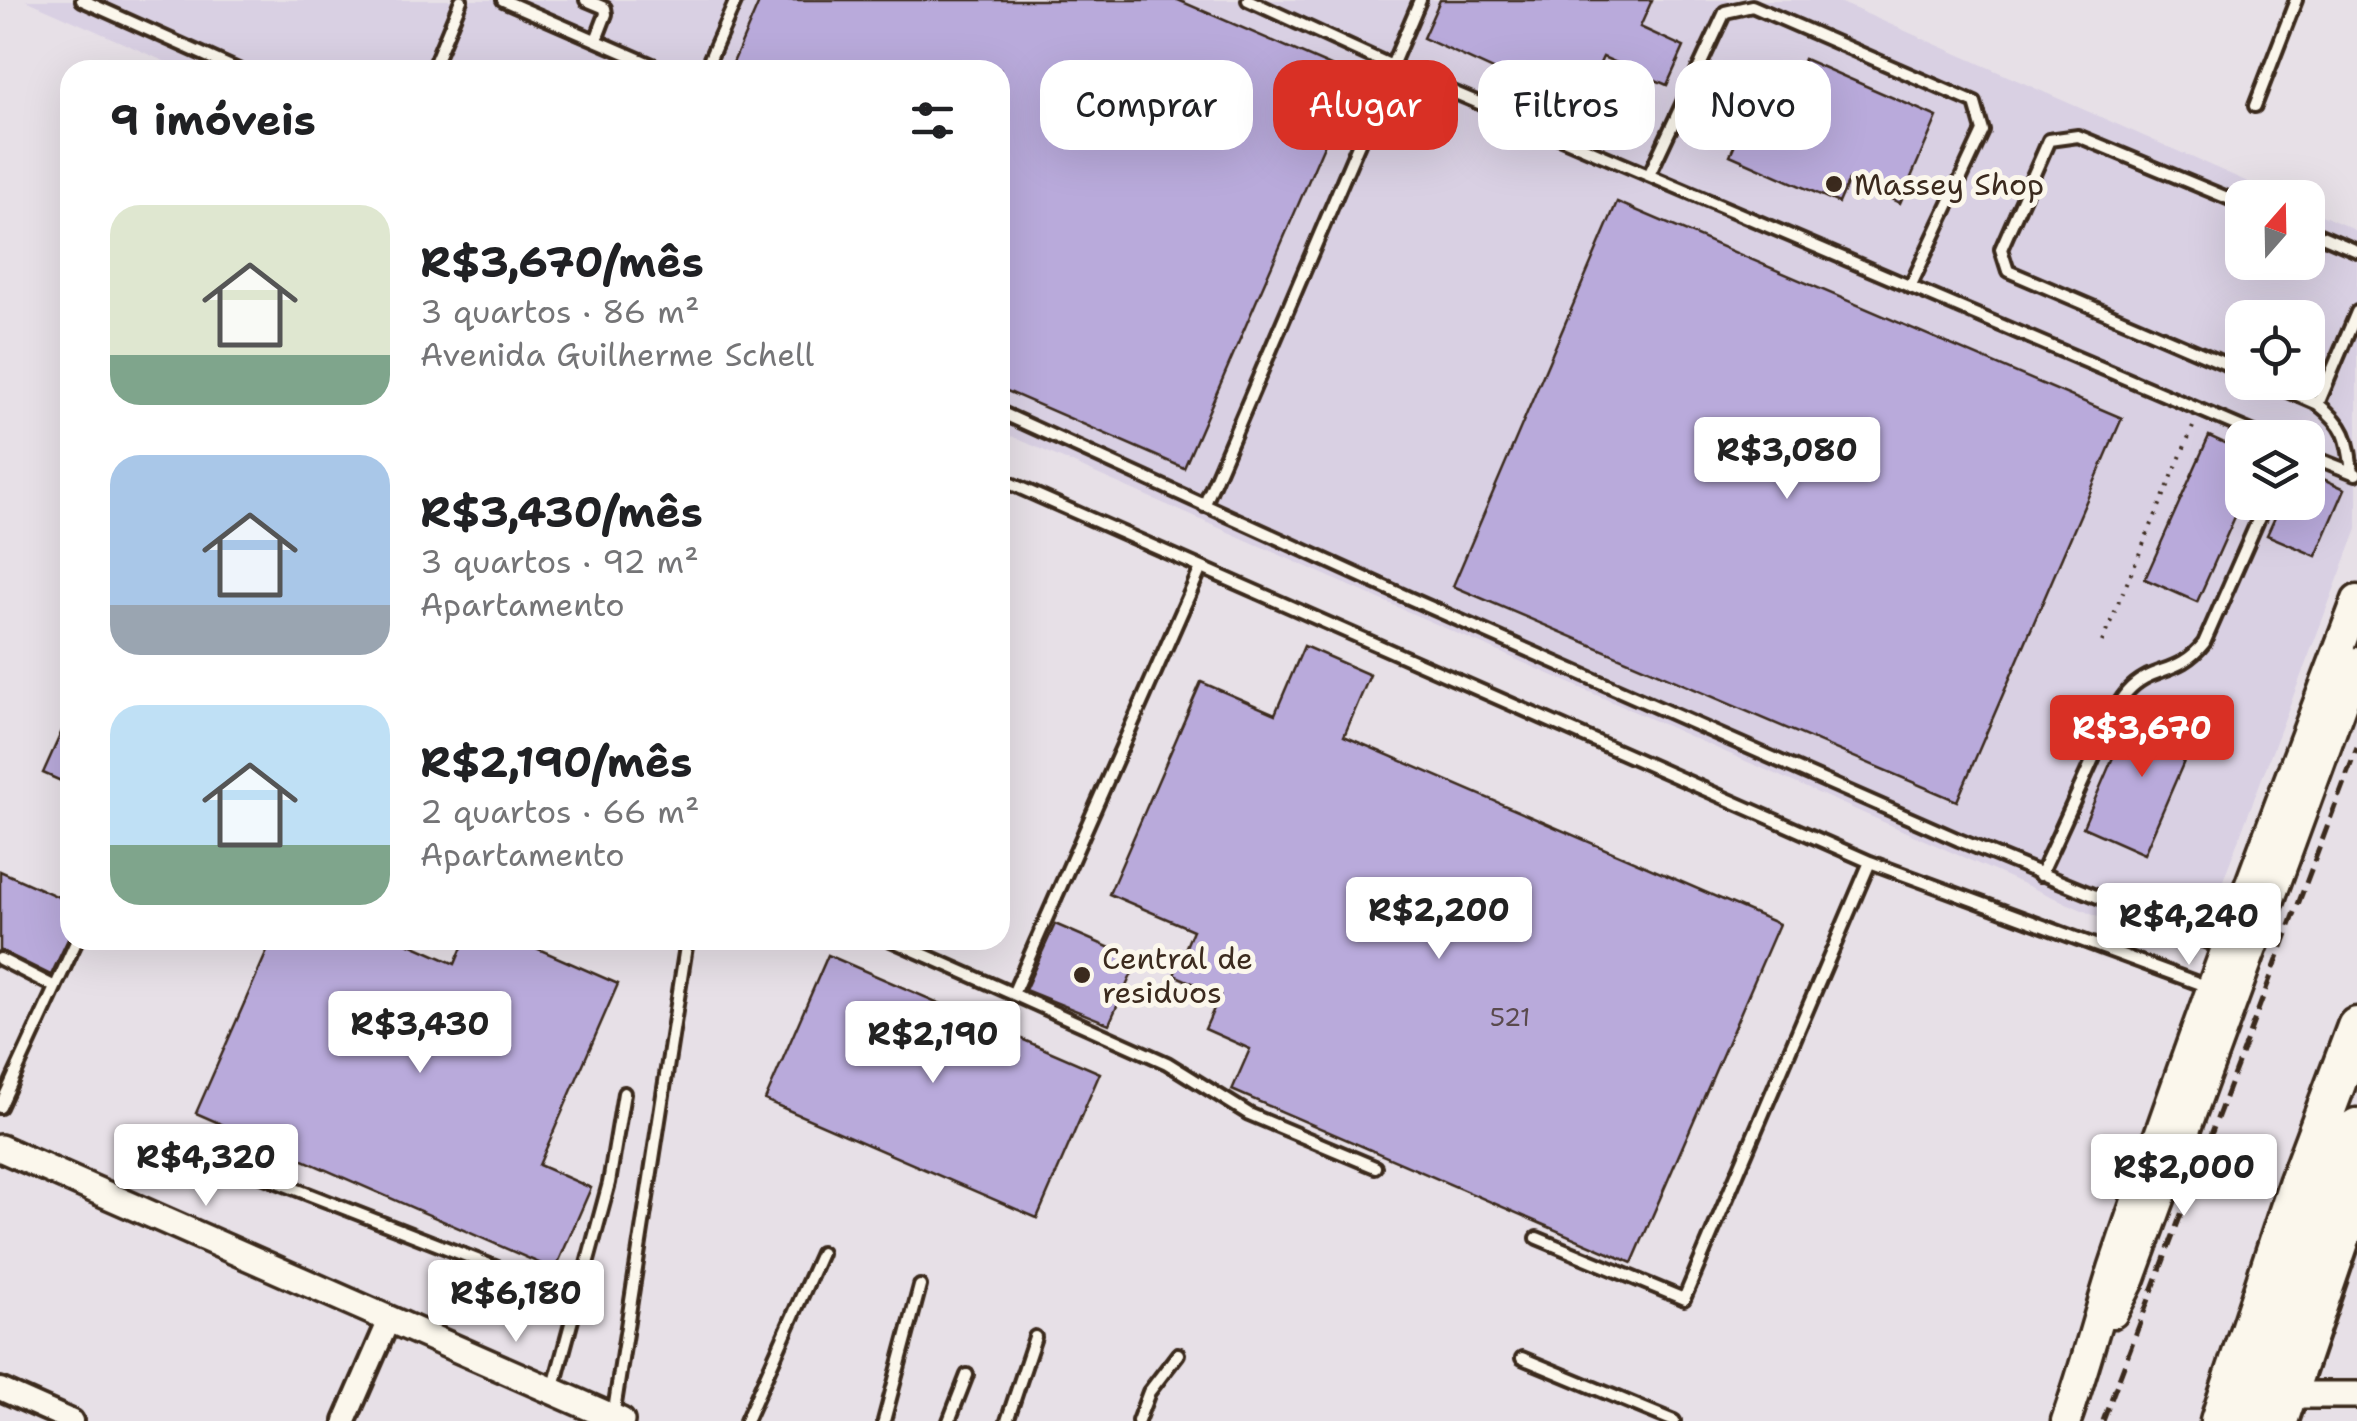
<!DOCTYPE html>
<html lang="pt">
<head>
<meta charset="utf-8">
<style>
	body { margin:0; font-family:"Shantell Sans",sans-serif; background:#f6f6f6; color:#202124; height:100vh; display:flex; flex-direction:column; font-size:38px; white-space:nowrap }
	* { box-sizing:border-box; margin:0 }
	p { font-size:32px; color:#757577 }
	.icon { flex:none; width:55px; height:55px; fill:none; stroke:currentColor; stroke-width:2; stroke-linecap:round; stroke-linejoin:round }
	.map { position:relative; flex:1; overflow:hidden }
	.panel { position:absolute; left:60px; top:60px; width:950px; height:890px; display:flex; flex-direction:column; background:#fff; border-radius:30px; box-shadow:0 10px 40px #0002 }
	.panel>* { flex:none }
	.top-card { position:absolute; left:1040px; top:60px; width:950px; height:90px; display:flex; gap:20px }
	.needle { width:65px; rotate:20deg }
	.controls { position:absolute; left:2225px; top:180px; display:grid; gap:20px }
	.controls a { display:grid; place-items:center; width:100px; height:100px; border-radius:20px; background:#fff; box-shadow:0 10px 40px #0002; font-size:50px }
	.price { position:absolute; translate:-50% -85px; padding:0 22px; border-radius:10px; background:#fff; color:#222; font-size:32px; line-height:65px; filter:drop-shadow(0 2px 5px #0008) }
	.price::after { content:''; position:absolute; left:50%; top:60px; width:30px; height:22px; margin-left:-15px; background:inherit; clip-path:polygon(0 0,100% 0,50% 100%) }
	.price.current { background:#d93025; color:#fff }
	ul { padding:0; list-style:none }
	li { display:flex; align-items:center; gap:30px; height:250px; padding:0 50px }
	li span { display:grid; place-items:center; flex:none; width:280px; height:200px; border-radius:30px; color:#555 }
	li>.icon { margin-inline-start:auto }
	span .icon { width:120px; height:120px; fill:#fffc; stroke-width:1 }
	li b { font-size:42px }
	h2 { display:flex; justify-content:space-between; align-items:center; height:120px; padding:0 50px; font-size:42px }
	.tag { padding:0 35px; border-radius:30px; background:#fff; box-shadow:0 10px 40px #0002; font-size:35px; line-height:90px }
	.tag.current { background:#d93025; color:#fff }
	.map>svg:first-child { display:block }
	.built { fill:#d9d0e3; fill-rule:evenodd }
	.building { fill:#b9aadb; stroke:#3b2a1e; stroke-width:2.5 }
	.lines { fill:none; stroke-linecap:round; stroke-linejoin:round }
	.service-casing { stroke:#3b2a1e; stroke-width:18 }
	.minor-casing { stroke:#3b2a1e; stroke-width:28 }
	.tertiary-casing { stroke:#3b2a1e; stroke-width:32 }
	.secondary-casing { stroke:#3b2a1e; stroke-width:35 }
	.primary-casing { stroke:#3b2a1e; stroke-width:40 }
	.motorway-casing { stroke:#3b2a1e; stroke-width:45 }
	.path { stroke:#3b2a1e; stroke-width:4; stroke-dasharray:2.5 8; stroke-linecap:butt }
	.service { stroke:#fbf7ec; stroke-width:10 }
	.minor { stroke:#fbf7ec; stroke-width:20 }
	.tertiary { stroke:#fbf7ec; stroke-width:25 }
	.secondary { stroke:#fbf7ec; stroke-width:28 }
	.primary { stroke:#fbf7ec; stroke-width:32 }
	.motorway { stroke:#fbf7ec; stroke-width:38 }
	.rail { stroke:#3b2a1e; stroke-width:5; stroke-dasharray:15 8; stroke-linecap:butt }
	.poi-dot { fill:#3b2a1e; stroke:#fbf7ec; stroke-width:4 }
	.labels { text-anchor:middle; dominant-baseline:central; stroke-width:10; stroke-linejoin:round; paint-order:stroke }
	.number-label { font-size:25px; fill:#5a4a4d }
	.poi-label { font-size:30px; fill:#3b2a1e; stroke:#fbf7ec; text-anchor:start }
</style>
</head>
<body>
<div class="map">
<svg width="2357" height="1421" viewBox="0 0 2357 1421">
	<rect width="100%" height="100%" fill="#e7e0e7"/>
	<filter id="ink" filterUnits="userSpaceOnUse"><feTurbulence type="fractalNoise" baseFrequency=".01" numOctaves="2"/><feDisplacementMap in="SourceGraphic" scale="20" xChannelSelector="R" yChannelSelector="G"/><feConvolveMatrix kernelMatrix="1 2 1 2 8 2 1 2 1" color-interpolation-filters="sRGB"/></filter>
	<g filter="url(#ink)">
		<!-- built -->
		<path class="built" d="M26 0H1835L2282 197 2242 198V262H2308V209L2357 231V529L2193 959 1000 431V70H184ZM2242 318H2308V382H2242ZM2242 438H2308V502H2242Z"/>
		<!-- building -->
		<path class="building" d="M760 0H1178L1354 76 1184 468 1000 388V70H730Z
			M1440 0H1652L1640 27 1684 47 1667 85 1603 57 1579 109 1423 38Z
			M1804 59 1937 117 1900 203 1849 180 1839 203 1730 155 1738 137 1770 135Z
			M1617 202 2122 418 1957 801 1453 586Z
			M2209 436 2242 451V501L2197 602 2145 579Z
			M2308 472 2345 489 2316 556 2267 535 2282 502H2308Z
			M1304 646 1370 675 1344 736 1779 924 1632 1263 1232 1090 1250 1049 1205 1029 1220 995 1174 975 1193 930 1109 894 1201 682 1275 714Z
			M2160 704 2201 722 2144 854 2083 827 2123 734 2143 743Z
			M70 713V785L43 773Z
			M0 871 70 902V935L51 975 0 950Z
			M1055 924 1138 960 1109 1024 1025 990Z
			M272 940H401L455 964 465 940H518L618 984 539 1165 591 1188 555 1270 196 1113Z
			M828 955 1100 1073 1037 1218 765 1100Z"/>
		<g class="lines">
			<!-- service casing -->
			<g class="service-casing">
				<path id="service" d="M82 0 238 70
					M503 0 664 70
					M586 0 605 8 606 14 596 40
					M1248 0 1392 66 2266 438
					M432 70 461 0
					M705 70 736 0
					M2255 106 2296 0
					M1650 173 1725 12 1752 6 1975 103 1983 131 1910 287
					M2242 204 2078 136 2049 140 2001 249 2008 271 2242 371
					M2308 230 2357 251
					M2268 382 2318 404 2357 312
					M2318 404C2346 426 2348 438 2352 472
					M1000 412 1409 598 1959 840 2222 948
					M2308 455 2356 474
					M1000 479 1870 862 2211 988
					M1204 506 1420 0
					M2040 875C2058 837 2075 799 2092 761 2102 738 2111 711 2127 692 2152 664 2177 677 2204 643L2266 502
					M891 940 1013 994 1201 568
					M0 959 55 987
					M1013 994 1167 1063 1249 1114 1375 1167
					M0 1107 77 940
					M231 1164 577 1299
					M1537 1238 1684 1299 1870 862
					M1522 1358 1674 1421
					M553 1390 609 1183 624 1093
					M613 1417 687 940
					M746 1421 821 1253
					M884 1421 920 1286
					M949 1421 967 1375
					M1007 1421 1035 1337
					M1138 1421 1149 1392 1178 1354"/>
			</g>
			<!-- minor casing -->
			<g class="minor-casing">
				<path id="minor" d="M0 1389 72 1421
					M345 1421 389 1320"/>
			</g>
			<!-- tertiary casing -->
			<g class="tertiary-casing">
				<path id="tertiary" d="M0 1148 621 1421
					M2288 1395H2357"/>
			</g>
			<!-- secondary casing -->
			<g class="secondary-casing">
				<path id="secondary" d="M2113 1313 2131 1278 2357 662
					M2066 1421C2084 1371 2097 1320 2113 1269 2188 1044 2273 822 2357 600"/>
			</g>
			<!-- primary casing -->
			<g class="primary-casing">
				<path id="primary" d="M2281 1421 2357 1198"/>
			</g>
			<!-- motorway casing -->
			<g class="motorway-casing">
				<path id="motorway" d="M2220 1421 2298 1184 2357 1027
					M2257 1421 2357 1128"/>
			</g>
			<!-- path -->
			<path class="path" d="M2102 642 2195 422"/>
			<!-- service -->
			<use href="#service" class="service"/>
			<!-- minor -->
			<use href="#minor" class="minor"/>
			<!-- tertiary -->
			<use href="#tertiary" class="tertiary"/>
			<!-- secondary -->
			<use href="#secondary" class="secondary"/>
			<!-- primary -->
			<use href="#primary" class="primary"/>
			<!-- motorway -->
			<use href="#motorway" class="motorway"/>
			<!-- rail -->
			<path class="rail" d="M2103 1421 2357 748"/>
		</g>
	</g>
	<!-- markers -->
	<g class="poi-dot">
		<circle cx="1834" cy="184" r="10"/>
		<circle cx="1082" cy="975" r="10"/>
	</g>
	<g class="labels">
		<!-- number labels -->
		<g class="number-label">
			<text x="1510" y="1017">521</text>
		</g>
		<!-- poi labels -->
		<g class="poi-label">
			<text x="1854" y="184">Massey Shop</text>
			<text x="1102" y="958">Central de<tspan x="1102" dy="34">residuos</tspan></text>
		</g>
	</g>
</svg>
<div class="controls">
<a><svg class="needle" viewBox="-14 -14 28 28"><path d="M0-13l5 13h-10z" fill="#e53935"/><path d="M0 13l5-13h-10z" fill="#757577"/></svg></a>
<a><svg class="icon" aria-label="locate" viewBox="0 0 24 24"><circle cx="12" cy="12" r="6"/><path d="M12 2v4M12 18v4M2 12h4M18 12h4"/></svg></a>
<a><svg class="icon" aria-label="layers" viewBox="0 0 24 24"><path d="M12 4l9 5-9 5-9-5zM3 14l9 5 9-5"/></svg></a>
</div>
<b class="price" style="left:1787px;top:502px">R$3,080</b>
<b class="price current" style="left:2142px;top:780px">R$3,670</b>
<b class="price" style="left:1439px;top:962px">R$2,200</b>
<b class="price" style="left:2189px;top:968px">R$4,240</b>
<b class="price" style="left:420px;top:1076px">R$3,430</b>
<b class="price" style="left:933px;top:1086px">R$2,190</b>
<b class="price" style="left:206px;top:1209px">R$4,320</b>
<b class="price" style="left:2184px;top:1219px">R$2,000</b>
<b class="price" style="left:516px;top:1345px">R$6,180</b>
<div class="top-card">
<a class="tag">Comprar</a>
<a class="tag current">Alugar</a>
<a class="tag">Filtros</a>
<a class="tag">Novo</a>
</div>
<section class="panel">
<h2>9 imóveis<svg class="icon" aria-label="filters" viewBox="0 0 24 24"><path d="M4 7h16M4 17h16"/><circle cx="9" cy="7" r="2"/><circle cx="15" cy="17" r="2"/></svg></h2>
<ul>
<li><span style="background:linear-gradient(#dfe7d0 75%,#7fa58c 0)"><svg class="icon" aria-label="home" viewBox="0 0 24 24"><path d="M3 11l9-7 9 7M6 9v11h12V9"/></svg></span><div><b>R$3,670/mês</b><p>3 quartos · 86 m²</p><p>Avenida Guilherme Schell</p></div></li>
<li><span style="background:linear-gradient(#a9c7e8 75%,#9aa5b1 0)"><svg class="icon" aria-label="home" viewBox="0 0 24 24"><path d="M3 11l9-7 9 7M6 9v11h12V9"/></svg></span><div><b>R$3,430/mês</b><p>3 quartos · 92 m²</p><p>Apartamento</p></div></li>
<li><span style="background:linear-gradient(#bfe0f5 70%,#7fa58c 0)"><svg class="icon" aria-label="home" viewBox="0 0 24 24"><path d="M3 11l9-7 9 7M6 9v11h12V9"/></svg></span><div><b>R$2,190/mês</b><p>2 quartos · 66 m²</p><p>Apartamento</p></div></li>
</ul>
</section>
</div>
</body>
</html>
